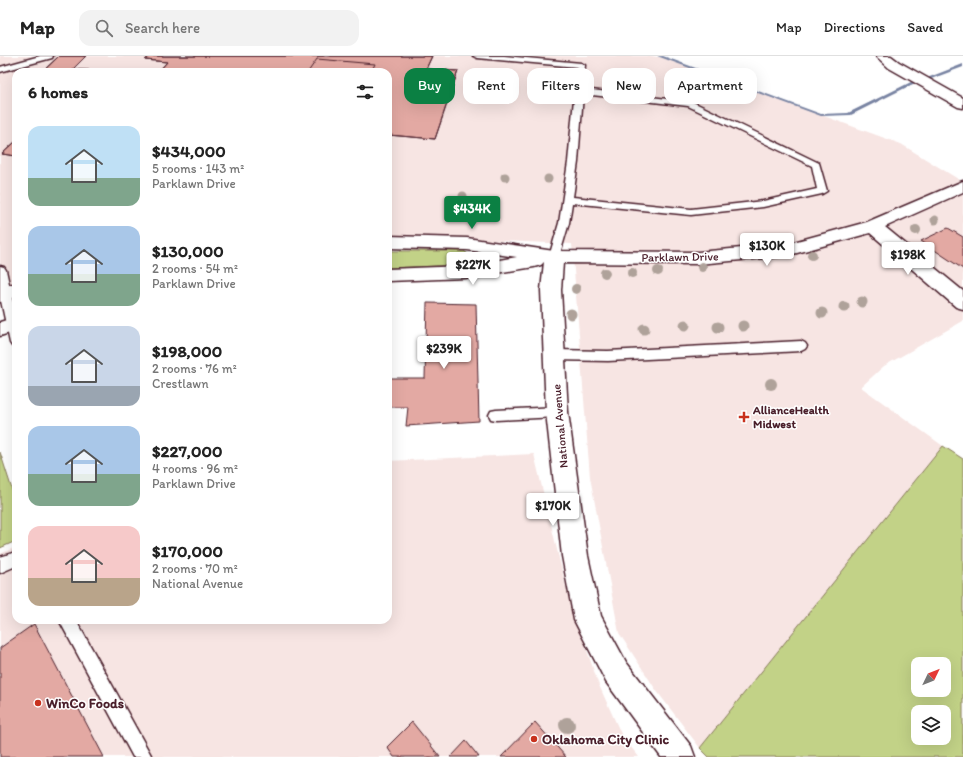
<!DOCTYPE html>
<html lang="en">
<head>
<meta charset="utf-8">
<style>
	body { margin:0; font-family:Itim,sans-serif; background:#f2f2f2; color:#222; height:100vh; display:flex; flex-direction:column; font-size:15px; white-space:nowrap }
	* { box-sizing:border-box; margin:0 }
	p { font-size:13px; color:#767676 }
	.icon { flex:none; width:22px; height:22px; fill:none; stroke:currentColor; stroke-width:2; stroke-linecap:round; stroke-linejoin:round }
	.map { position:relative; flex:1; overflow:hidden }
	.details { position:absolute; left:12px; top:12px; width:380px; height:556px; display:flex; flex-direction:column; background:#fff; border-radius:12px; box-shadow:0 4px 16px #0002 }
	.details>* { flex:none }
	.guide { position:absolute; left:404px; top:12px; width:380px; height:36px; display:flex; gap:8px }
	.needle { width:26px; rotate:47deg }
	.tools { position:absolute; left:911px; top:601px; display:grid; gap:8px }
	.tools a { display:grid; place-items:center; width:40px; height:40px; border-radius:8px; background:#fff; box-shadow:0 4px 16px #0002; font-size:20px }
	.price { position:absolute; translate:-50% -34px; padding:0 9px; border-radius:4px; background:#fff; color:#222; font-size:13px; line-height:26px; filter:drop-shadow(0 1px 2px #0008) }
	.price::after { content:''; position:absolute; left:50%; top:24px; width:12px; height:9px; margin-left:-6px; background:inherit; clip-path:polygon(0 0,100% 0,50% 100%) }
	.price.selected { background:#0b8043; color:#fff }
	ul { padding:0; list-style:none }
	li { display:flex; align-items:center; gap:12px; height:100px; padding:0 16px }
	li span { display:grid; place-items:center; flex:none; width:112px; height:80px; border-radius:12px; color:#555 }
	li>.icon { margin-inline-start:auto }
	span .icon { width:48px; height:48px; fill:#fffc; stroke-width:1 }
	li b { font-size:17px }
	h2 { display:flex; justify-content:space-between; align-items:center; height:48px; padding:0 16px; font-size:17px }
	.chip { padding:0 14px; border-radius:12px; background:#fff; box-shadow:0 4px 16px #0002; font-size:14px; line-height:36px }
	.chip.selected { background:#0b8043; color:#fff }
	header { display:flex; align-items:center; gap:24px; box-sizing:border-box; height:56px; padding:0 20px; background:#fff; border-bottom:1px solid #e0e0e0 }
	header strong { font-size:19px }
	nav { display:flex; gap:22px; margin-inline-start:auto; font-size:14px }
	.search { width:280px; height:36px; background:#f2f2f2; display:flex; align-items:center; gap:10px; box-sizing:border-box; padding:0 14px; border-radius:12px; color:#767676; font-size:15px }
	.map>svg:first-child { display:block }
	.built { fill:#f7e5e3 }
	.green { fill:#c2d287; stroke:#867859; fill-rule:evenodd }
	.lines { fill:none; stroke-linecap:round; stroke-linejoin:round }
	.stream { fill:#7883a2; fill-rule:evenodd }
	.building { fill:#e3a9a3; stroke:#4a1f2b }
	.service-casing { stroke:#4a1f2b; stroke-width:3 }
	.minor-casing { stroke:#4a1f2b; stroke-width:3 }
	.service { fill:#fff; fill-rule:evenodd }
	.minor { fill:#fff; fill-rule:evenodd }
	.tree { fill:#afa29a }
	.poi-dot { fill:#c8321e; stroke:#fff; stroke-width:1.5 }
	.labels { text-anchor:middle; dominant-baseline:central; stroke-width:3; stroke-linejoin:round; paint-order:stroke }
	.street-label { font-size:12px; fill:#4a1f2b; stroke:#fff }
	.poi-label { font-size:12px; font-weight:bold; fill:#4a1f2b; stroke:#fff; text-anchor:start }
	.near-poi-label { font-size:14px; font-weight:bold; fill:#4a1f2b; stroke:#fff; text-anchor:start }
</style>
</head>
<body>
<header>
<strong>Map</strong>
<div class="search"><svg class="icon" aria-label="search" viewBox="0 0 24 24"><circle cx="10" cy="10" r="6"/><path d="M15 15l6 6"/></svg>Search here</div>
<nav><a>Map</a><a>Directions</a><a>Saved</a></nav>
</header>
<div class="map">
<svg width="963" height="701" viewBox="0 0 963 701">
	<rect width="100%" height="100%" fill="#fff"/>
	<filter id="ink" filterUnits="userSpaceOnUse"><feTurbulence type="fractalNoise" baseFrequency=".025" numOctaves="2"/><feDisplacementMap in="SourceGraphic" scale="8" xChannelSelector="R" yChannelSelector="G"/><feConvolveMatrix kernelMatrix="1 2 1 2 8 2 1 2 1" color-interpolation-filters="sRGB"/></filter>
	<g filter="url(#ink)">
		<!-- built -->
		<path class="built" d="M0 0H652L664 2 901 88 963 126V265L884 310 861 331 943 390 700 692 656 634 619 577 590 421 572 188 388 180V16H16V231L0 236Z
			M534 398 567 535 598 627 622 680 639 701H0V498L16 491V564H388V405Z"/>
		<!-- green -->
		<path class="green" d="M388 195H464L469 199 471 203 463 209 388 212Z
			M943 390 963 403V701H709L700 692ZM918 608H944V634H918ZM918 656H944V682H918Z
			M0 396 16 446V485L0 492Z"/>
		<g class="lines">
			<!-- stream -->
			<path class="stream" d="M657 0H663L821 58 848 57 911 26 915 27 851 59 821 60Z
				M963 8V11L931 23 927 22Z"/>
		</g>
		<!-- building -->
		<path class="building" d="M59 0H86L73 13 115 16H42Z
			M59 0H86L73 13 115 16H42Z
			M150 0H432L426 13 458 15 435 83 388 79V16H371L375 8 317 3 308 16H158L167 6 145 4Z
			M150 0H432L426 13 458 15 435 83 388 79V16H158L167 6 145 4Z
			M16 85V100L2 98Z
			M16 85V100L2 98Z
			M948 172 963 181V213L921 185Z
			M427 247 476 248 479 365 406 370 408 351H388V322H425Z
			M34 568 104 701H0V592Z
			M412 666 440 701H394L387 691Z
			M535 666 566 701H501Z
			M466 685 479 701H451Z"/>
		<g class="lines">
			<!-- service casing -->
			<g class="service-casing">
				<path id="service" d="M40 0H53L52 2 0 16V11Z
					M473 0H504L581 7 585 9 583 33 693 46 819 107 827 135 822 138 763 151 691 159 572 147 569 167 559 201 558 204H550L549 201 559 167 568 106 577 11 477 2ZM583 38 688 50 812 110 817 133 763 145 691 153 573 141 578 106Z
					M0 210 4 211 6 214 16 260V292L12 290 10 287 0 240Z
					M801 285 805 287 807 290 805 293 801 295 608 305 554 304 550 302 548 299 550 296 554 294 608 295Z
					M557 351 562 352 564 356 562 360 557 361 496 364 491 363 489 359 491 355 496 354Z
					M16 496V510L0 517V501Z
					M59 564H76L152 701H133Z"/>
			</g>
			<!-- minor casing -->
			<g class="minor-casing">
				<path id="minor" d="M876 0H891L899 6 963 42V52L958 51 889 12Z
					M963 125V136L885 171 963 235V253L956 251 870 177 786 200 698 208 563 207 561 234 568 356 588 500 601 560 626 606 691 690 695 701H661L606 626 574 564 562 500 546 356 541 234 544 206 541 209 534 211 465 222 388 225V213L465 210 517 201 467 194 388 192V180L467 182 554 195 698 196 786 188 867 166Z
					M16 227V241L0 246V232Z
					M16 261V275L0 280V266Z"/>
			</g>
			<!-- service -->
			<use href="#service" class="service"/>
			<!-- minor -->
			<use href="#minor" class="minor"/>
		</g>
		<!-- trees -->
		<g class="tree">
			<circle cx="505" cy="121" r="4.5"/>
			<circle cx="548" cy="123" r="4.5"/>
			<circle cx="463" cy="140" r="4.5"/>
			<circle cx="935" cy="164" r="4.5"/>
			<circle cx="916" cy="174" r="5"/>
			<circle cx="812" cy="199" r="5"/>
			<circle cx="702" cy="211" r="5"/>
			<circle cx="658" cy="215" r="5"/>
			<circle cx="605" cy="217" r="5"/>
			<circle cx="632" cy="217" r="5"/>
			<circle cx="576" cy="233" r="5"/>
			<circle cx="862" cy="246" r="5.5"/>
			<circle cx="844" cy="251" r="5.5"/>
			<circle cx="822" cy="257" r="5.5"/>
			<circle cx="571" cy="258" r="5.5"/>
			<circle cx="685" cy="269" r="5.5"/>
			<circle cx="743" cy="270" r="5.5"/>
			<circle cx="718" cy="271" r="5.5"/>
			<circle cx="644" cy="273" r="5.5"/>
			<circle cx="771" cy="328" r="6"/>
			<circle cx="567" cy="669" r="8"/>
		</g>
	</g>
	<!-- markers -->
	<g class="poi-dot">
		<path d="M742 355h4v4h4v4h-4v4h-4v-4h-4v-4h4z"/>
		<circle cx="38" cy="647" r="4"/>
		<circle cx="534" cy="683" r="4"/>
	</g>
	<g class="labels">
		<!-- street labels -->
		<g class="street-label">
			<text transform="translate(680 201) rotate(-1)">Parklawn Drive</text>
			<text transform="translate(560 370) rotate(-95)">National Avenue</text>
		</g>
		<!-- poi labels -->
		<g class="poi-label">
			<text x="753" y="354">AllianceHealth<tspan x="753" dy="14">Midwest</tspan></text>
		</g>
		<!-- near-poi labels -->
		<g class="near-poi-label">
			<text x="46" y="647">WinCo Foods</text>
			<text x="542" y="683">Oklahoma City Clinic</text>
		</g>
	</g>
</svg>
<div class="tools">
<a><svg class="needle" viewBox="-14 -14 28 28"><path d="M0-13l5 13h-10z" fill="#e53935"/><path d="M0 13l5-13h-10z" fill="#767676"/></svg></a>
<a><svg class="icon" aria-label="layers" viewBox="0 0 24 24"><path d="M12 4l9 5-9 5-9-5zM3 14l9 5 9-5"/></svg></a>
</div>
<b class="price selected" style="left:472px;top:174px">$434K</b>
<b class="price" style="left:767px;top:211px">$130K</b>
<b class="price" style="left:908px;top:220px">$198K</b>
<b class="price" style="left:473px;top:230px">$227K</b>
<b class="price" style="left:444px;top:314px">$239K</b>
<b class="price" style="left:553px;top:471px">$170K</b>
<div class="guide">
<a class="chip selected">Buy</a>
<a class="chip">Rent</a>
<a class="chip">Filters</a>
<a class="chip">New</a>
<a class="chip">Apartment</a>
</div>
<section class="details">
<h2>6 homes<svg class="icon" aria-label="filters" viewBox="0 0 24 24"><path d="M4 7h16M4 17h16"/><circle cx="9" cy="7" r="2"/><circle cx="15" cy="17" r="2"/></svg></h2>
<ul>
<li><span style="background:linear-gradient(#bfe0f5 65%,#7fa58c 0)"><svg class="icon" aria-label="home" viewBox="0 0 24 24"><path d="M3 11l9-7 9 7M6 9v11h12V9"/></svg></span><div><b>$434,000</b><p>5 rooms · 143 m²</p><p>Parklawn Drive</p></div></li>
<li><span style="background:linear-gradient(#a9c7e8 60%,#7fa58c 0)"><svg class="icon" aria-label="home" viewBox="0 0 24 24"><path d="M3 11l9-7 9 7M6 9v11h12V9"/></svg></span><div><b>$130,000</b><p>2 rooms · 54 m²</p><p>Parklawn Drive</p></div></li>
<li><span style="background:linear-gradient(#c9d6e8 75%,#9aa5b1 0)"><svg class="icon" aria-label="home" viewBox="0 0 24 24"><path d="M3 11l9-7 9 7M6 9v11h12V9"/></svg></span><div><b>$198,000</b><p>2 rooms · 76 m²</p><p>Crestlawn</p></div></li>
<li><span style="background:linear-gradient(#a9c7e8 60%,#7fa58c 0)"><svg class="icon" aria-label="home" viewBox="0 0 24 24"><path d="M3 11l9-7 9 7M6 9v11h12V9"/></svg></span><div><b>$227,000</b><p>4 rooms · 96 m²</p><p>Parklawn Drive</p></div></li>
<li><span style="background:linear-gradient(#f6c9c9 65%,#b9a48a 0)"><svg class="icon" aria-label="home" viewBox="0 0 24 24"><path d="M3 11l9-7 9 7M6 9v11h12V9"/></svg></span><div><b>$170,000</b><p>2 rooms · 70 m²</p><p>National Avenue</p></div></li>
</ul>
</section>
</div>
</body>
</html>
